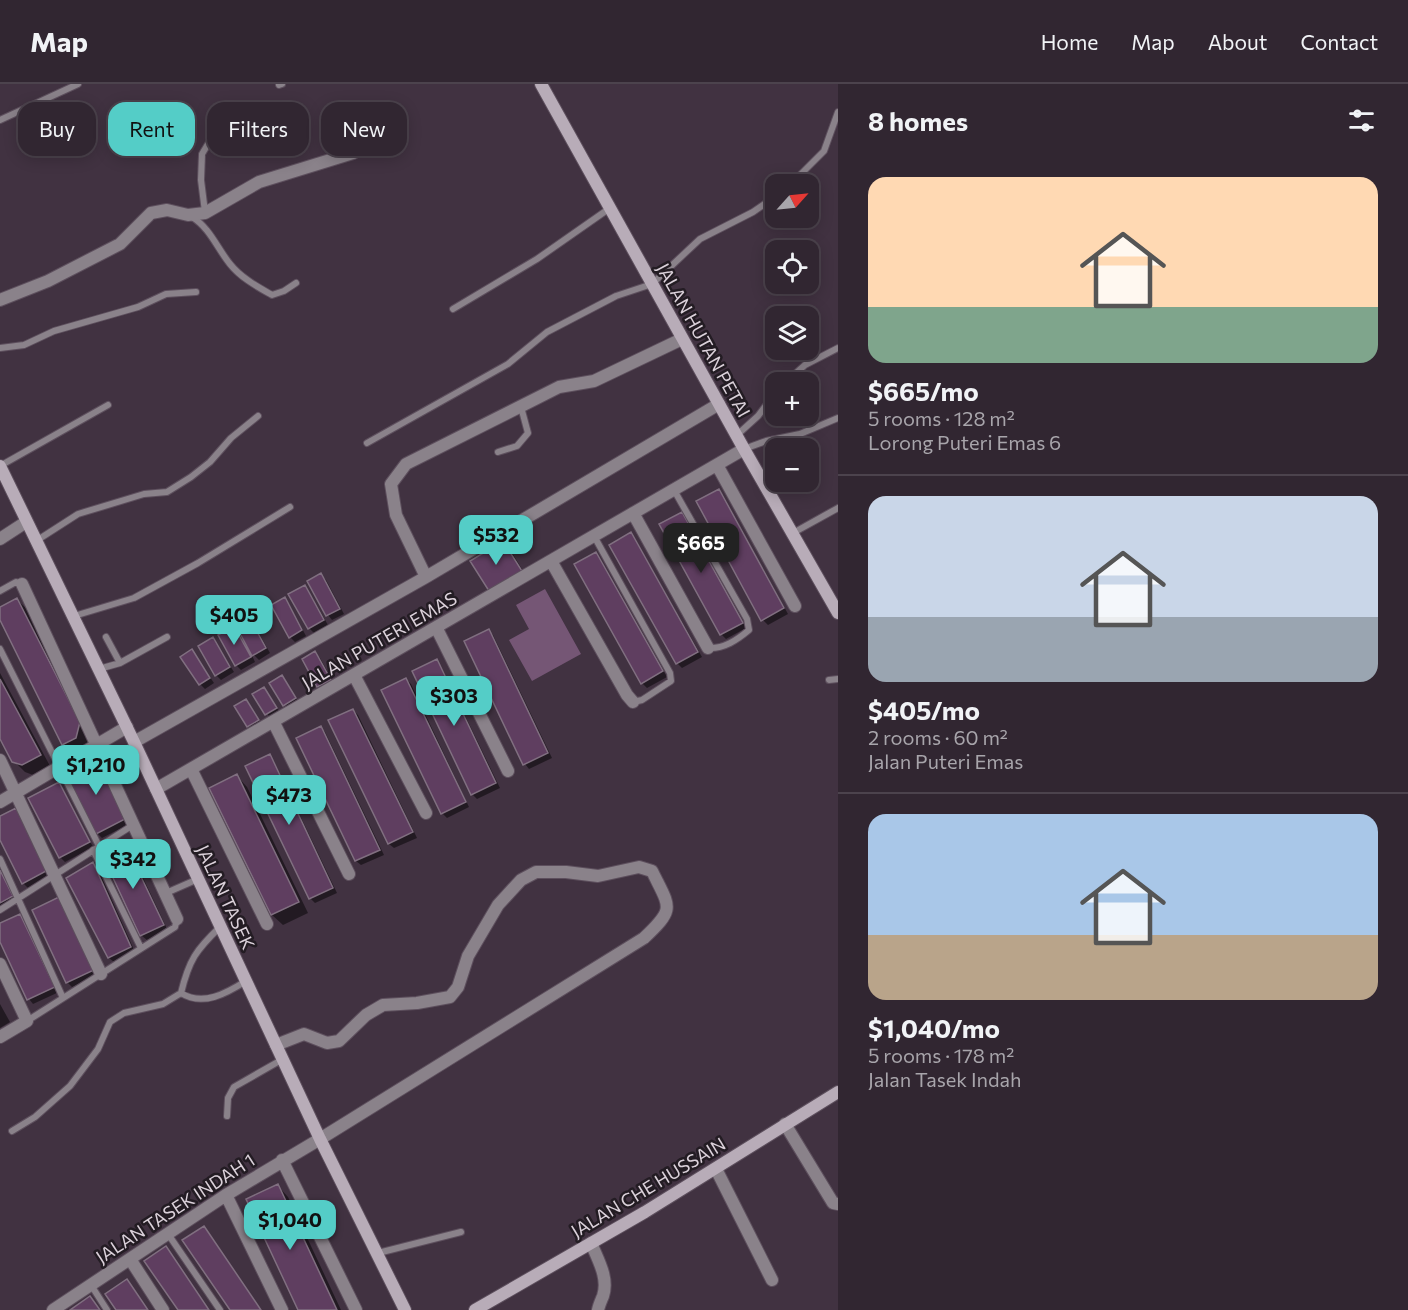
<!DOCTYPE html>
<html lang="en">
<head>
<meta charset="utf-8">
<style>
	body { margin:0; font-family:Commissioner,sans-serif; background:#392e39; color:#f1f3f6; height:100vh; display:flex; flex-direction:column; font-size:22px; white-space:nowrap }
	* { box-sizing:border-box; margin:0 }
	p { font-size:20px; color:#a8a5ab }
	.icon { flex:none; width:33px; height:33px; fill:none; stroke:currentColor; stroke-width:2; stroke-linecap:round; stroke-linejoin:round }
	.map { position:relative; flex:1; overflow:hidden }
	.details { display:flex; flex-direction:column; background:#312631; width:570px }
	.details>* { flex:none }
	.hud { position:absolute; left:18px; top:18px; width:570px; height:54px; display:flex; gap:12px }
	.needle { width:39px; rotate:63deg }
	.fabs { position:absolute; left:765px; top:90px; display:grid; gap:12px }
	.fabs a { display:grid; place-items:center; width:54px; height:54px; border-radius:12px; background:#312631; box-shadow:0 3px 15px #0003,0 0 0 2px #4c434d; font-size:30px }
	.price { position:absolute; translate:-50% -51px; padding:0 14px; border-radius:12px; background:#54cdc7; color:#111; font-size:20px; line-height:39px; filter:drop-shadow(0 2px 3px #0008) }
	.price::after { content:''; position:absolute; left:50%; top:36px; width:18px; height:14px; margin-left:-9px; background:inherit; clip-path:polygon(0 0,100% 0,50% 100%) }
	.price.active { background:#222; color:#fff }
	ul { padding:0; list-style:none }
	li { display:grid; align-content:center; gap:12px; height:318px; padding:0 30px }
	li+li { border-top:2px solid #4c434d }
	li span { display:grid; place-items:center; height:186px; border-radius:18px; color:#555 }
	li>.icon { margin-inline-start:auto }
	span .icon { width:108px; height:108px; fill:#fffc; stroke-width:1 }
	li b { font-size:26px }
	h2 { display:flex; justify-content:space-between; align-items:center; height:72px; padding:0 30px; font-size:26px }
	.tag { padding:0 21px; border-radius:18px; background:#312631; box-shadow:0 3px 15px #0003,0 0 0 2px #4c434d; font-size:21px; line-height:54px }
	.tag.active { background:#54cdc7; color:#111 }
	header { display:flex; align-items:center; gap:36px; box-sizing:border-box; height:84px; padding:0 30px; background:#312631; border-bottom:2px solid #4c434d }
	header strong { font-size:28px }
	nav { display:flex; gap:33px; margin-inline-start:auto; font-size:21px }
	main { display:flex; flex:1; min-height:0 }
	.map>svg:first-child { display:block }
	.green { fill:#755675 }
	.shadow { fill:#0007 }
	.building { fill:#5f3e60; stroke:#806f80; stroke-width:1.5 }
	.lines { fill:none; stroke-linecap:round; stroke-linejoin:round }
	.lane-casing { stroke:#5d4f5d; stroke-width:8 }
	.street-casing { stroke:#5d4f5d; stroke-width:14 }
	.secondary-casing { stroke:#5d4f5d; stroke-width:14 }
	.lane { stroke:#8a828a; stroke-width:6 }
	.street { stroke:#8a828a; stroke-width:12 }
	.secondary { stroke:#b8acb8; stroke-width:12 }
	.labels { text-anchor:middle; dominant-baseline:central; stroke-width:5; stroke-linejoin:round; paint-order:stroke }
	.street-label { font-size:18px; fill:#dbd1da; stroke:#231c23 }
</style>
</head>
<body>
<header>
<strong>Map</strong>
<nav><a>Home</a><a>Map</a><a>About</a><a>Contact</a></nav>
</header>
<main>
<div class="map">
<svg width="838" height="1226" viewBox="0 0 838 1226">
	<rect width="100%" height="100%" fill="#413241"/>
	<!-- green -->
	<path class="green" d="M545 505 581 570 532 597 509 556 529 545 516 521Z"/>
	<!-- shadow -->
	<path class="shadow" d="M718 407 723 411 788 530 768 541 763 536Z
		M682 430 686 435 746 544 726 555 721 550Z
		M631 450 635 455 702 573 682 584 677 579Z
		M503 459 511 467 528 495 498 514Z
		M595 470 600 474 667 593 647 604 642 599Z
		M321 491 326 496 344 530 332 536 328 531 309 498Z
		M304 503 309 508 328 541 314 549 309 544Z
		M284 515 289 520 306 552 295 558 290 553Z
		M17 516 28 526 89 650 86 665 74 671 64 660 0 533V524Z
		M247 532 252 537 270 569 259 576 250 567 255 578 241 586 236 581 233 544 242 552Z
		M488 547 493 551 552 674 529 685 525 680Z
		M213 555 234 588 221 596 216 591Z
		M192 567 214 599 205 605 200 600Z
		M315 569 320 574 335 601 323 607 319 602 304 575Z
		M436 577 441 582 500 704 477 715 472 710 414 588Z
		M0 589 50 682 33 691 25 688 14 677 0 651Z
		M406 595 411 600 469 723 447 734 442 729Z
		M286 598 300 620 289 626 271 600Z
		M264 604 281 630 271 635 254 610Z
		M246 617 263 641 253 647 236 623Z
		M353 626 358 631 417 754 394 764 389 760 330 637Z
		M321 643 325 648 384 771 361 781 356 777 298 654Z
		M269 672 274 677 337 809 315 819 310 814Z
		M67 690 131 739 102 754 97 749Z
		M237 692 247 703 308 829 283 841 272 831 211 705Z
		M58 700 63 705 93 763 65 778 60 773Z
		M0 734 52 792 28 804 23 799 0 753Z
		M125 761 130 766 168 847 147 856 142 852 104 771Z
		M93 780 98 785 135 868 114 878 109 874 68 794Z
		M0 784 17 817 0 826Z
		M34 827 97 891 72 903 67 898Z
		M20 832 25 837 59 908 33 920 29 915 0 855V841Z
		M0 920 10 938 0 944Z
		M278 1102 288 1113 341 1226H300Z"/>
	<!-- building -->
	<path class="building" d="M719 405 784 524 761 537 696 417Z
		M682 428 743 539 720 551 659 440Z
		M631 448 698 568 676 580 609 461Z
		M503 457 522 487 489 507 470 477Z
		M596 468 663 587 641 600 574 480Z
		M321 489 340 525 326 532 307 497Z
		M305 501 324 536 308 545 288 510Z
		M285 513 302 546 289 554 271 521Z
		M17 514 80 638 76 654 62 661 0 536V523Z
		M248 531 266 564 252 572 234 538Z
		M234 542 251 573 235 582 218 551Z
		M489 545 548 669 523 681 464 557Z
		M213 553 230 583 215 592 198 562Z
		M192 565 210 594 199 601 180 573Z
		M315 567 331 596 317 603 302 575Z
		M437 575 496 699 471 711 412 587Z
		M282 591 296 614 283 622 269 599Z
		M406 594 466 718 441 730 381 606Z
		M0 595 41 671 22 681 12 678 0 655Z
		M264 603 277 624 265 631 252 610Z
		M246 615 259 636 247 643 234 622Z
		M353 625 413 748 388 760 328 636Z
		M321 642 380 766 355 777 296 654Z
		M270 670 333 804 309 815 245 682Z
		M96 674 127 734 96 750 65 689Z
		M237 690 299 818 271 831 209 704Z
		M59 698 90 758 59 774 28 714Z
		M16 724 48 786 22 800 0 756V732Z
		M125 759 164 841 140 852 102 770Z
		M93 778 131 863 108 874 66 794Z
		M0 786 13 812 0 819Z
		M59 813 94 886 66 899 32 826Z
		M20 830 55 903 27 916 0 858V839Z
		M278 1100 337 1226H298L246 1115Z
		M204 1142 261 1226H230L182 1156Z
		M166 1162 209 1226H178L144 1177Z
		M127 1195 148 1226H116L105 1210Z
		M90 1212 100 1226H70Z"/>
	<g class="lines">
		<!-- lane casing -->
		<g class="lane-casing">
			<path id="lane" d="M279 1 282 0
				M0 36 78 0
				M791 100 824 67 838 28
				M205 128 201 96 202 70 211 55 228 41 236 23
				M192 133C210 144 217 164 230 180 241 194 258 203 272 211L284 207 296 199
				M453 225 537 175 610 124
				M0 264 24 261 54 247 138 223 166 210 196 208
				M786 298 805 281 838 264
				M737 351 758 332 776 308
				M367 359 508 280 547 248 616 212 652 200 700 155 753 128 776 112
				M744 365 766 357 800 350 838 334
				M498 368 517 362 528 349 521 323
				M0 382 108 321
				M674 406 747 535 749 546C737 556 724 565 708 564
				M793 449 838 424
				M594 452 670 589 671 597 642 616 633 618
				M36 457 78 430 144 410 167 408 191 393 210 378 231 354 258 332
				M0 507 16 498 22 500
				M74 532 134 514 198 479 290 423
				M106 553 120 579
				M0 565 99 762
				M99 585 120 579 167 553
				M829 596 838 595
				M93 766 141 864
				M0 775 63 914
				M166 809 198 795
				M0 826 133 741
				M181 909C203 923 227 909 246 897
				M27 937 175 843 177 835
				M227 1032 228 1014 234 1003 283 975
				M12 1047 35 1033 70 1002 98 965 110 938 124 929 163 920 181 909C189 876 196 866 220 843
				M168 1150 220 1226
				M378 1169 461 1148
				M91 1201 107 1226"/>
		</g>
		<!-- street casing -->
		<g class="street-casing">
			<path id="street" d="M0 216 48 197 120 160 151 129 167 126 188 131 205 129 259 98 353 69 399 36
				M717 381 795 522
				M633 429 708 564
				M0 455 26 438
				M551 477 627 611 633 618
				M426 493 396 431 391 400 406 380 559 303 594 297 682 255
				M22 500 177 835
				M436 543 508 687
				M354 591 426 729
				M274 639 349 790
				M134 658 426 493 719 320
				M0 676 101 890
				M191 685 267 840
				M156 705 744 365
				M0 718 127 643
				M0 880 27 937 0 953
				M785 1040 833 1119 838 1120
				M282 1076 356 1226
				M716 1085 772 1196
				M226 1111 282 1226
				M591 1159C598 1176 609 1194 603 1212 601 1217 599 1221 598 1226
				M130 1175 163 1226
				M53 1226 226 1111 320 1055 644 854C676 824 670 824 652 787L639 783 598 792 566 788H536L521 796 498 821 468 872 458 903 450 913 417 919 383 921 366 931 339 957 327 959 304 950 276 961"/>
		</g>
		<!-- secondary casing -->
		<g class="secondary-casing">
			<path id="secondary" d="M541 0 744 365 838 529
				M0 382 134 658 320 1055 405 1226
				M475 1226 645 1128 838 1008"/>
		</g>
		<!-- lane -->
		<use href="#lane" class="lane"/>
		<!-- street -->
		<use href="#street" class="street"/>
		<!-- secondary -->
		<use href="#secondary" class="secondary"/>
	</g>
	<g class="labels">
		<!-- street labels -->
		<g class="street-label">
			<text transform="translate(704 256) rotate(61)">JALAN HUTAN PETAI</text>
			<text transform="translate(379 556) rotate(-30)">JALAN PUTERI EMAS</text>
			<text transform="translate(226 813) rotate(65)">JALAN TASEK</text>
			<text transform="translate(648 1103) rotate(-31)">JALAN CHE HUSSAIN</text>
			<text transform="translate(175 1124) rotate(-33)">JALAN TASEK INDAH 1</text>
		</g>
	</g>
</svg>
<div class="fabs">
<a><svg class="needle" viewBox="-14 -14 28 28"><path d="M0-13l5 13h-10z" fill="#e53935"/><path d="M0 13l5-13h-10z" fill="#a8a5ab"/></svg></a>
<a><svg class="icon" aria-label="locate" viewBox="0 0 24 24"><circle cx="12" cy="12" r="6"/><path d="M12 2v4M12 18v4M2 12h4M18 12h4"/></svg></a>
<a><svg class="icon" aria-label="layers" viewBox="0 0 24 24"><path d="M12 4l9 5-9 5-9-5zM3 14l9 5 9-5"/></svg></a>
<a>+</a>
<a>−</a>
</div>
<b class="price" style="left:496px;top:482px">$532</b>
<b class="price active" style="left:701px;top:490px">$665</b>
<b class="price" style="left:234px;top:562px">$405</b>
<b class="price" style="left:454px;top:643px">$303</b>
<b class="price" style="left:96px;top:712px">$1,210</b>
<b class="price" style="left:289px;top:742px">$473</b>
<b class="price" style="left:133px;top:806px">$342</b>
<b class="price" style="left:290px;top:1167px">$1,040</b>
<div class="hud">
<a class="tag">Buy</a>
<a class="tag active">Rent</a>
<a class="tag">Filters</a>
<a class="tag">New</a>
</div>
</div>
<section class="details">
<h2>8 homes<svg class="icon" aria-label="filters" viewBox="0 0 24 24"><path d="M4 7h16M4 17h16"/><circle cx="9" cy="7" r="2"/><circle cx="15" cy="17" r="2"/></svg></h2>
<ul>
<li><span style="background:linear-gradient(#ffd9b3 70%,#7fa58c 0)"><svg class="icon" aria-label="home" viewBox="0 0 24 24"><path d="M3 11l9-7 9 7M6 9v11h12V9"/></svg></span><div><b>$665/mo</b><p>5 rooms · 128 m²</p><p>Lorong Puteri Emas 6</p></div></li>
<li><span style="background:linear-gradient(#c9d6e8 65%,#9aa5b1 0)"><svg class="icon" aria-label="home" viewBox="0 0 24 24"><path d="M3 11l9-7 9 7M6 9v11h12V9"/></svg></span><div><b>$405/mo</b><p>2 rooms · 60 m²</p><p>Jalan Puteri Emas</p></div></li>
<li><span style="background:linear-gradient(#a9c7e8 65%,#b9a48a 0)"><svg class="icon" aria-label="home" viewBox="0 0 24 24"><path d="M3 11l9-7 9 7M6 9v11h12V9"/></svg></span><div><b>$1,040/mo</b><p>5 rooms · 178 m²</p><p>Jalan Tasek Indah</p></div></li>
</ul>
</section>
</main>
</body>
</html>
